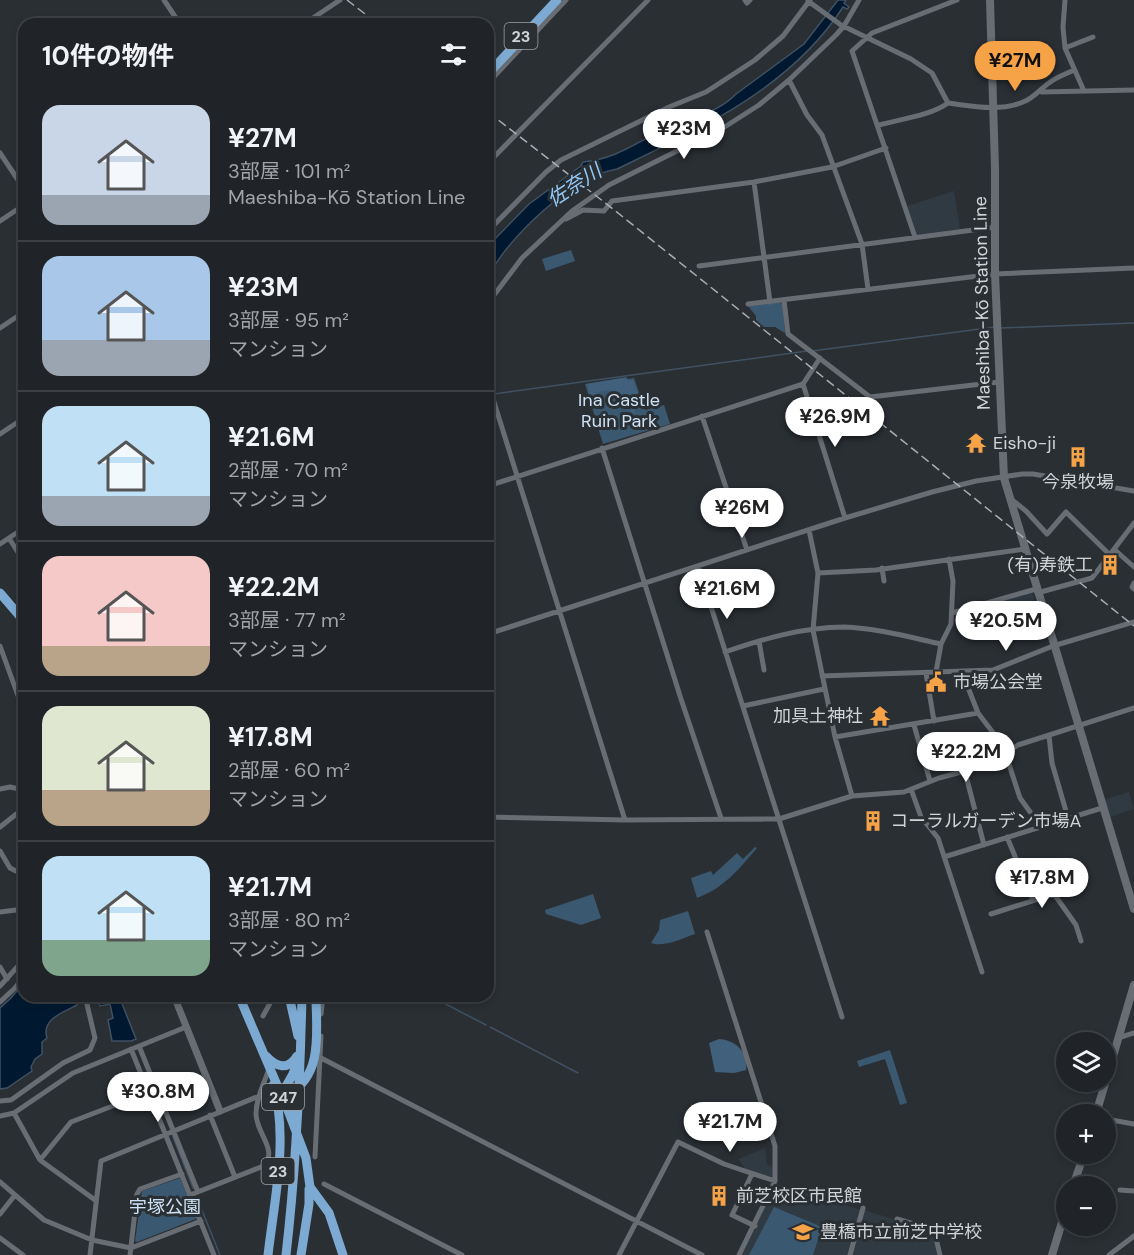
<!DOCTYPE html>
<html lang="ja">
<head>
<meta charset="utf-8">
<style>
	body { margin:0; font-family:"DM Sans","Noto Sans JP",sans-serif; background:#282b2f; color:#f1f3f6; height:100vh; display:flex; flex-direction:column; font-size:22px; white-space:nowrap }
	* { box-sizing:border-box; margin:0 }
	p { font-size:20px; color:#a2a4a7 }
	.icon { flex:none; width:33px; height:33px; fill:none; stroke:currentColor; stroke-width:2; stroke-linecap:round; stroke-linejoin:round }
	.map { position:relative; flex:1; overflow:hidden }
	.drawer { position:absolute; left:18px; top:18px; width:476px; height:984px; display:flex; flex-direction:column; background:#202327; border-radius:18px; box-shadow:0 3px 9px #0003,0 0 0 2px #3d4044 }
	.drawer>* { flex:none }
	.tools { position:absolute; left:1056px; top:1032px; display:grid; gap:12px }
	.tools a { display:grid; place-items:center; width:60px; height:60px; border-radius:50%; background:#202327; box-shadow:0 3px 9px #0003,0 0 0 2px #3d4044; font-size:30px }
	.price { position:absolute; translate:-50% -51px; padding:0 14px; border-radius:21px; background:#fff; color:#222; font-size:20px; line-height:39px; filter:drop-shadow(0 2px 3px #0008) }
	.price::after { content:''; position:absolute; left:50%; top:36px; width:18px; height:14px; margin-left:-9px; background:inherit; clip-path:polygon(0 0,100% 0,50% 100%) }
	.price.selected { background:#f6a247; color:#111 }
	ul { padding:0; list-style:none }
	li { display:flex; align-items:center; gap:18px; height:150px; padding:0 24px }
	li+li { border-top:2px solid #3d4044 }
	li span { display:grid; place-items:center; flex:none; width:168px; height:120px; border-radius:18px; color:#555 }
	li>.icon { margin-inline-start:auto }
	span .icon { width:72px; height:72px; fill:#fffc; stroke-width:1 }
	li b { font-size:26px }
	h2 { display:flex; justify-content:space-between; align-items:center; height:72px; padding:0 24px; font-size:26px }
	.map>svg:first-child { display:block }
	.built { fill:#303a43 }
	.green { fill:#3b5871 }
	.forest { fill:#41607b }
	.water { fill:#001930; stroke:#3f5162; stroke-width:1.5 }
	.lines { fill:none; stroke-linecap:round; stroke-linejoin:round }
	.stream { stroke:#3f5162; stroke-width:1.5 }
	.minor { stroke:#676d73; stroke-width:5 }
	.tertiary { stroke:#676d73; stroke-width:7 }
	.secondary { stroke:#676d73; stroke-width:8 }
	.trunk { stroke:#7caad2; stroke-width:9 }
	.rail { stroke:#aaadb1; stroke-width:1.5; stroke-dasharray:9 4.5; stroke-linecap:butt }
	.labels { text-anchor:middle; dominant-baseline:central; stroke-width:6; stroke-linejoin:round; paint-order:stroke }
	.shield { fill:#2a2f34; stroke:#9fa2a6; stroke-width:1.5 }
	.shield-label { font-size:16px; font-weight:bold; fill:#d1d4d7 }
	.street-label { font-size:18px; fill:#d1d4d7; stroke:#2a2f34 }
	.park-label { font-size:18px; fill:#cde2f5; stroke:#2a2f34 }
	.poi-label { font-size:18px; fill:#d1d4d7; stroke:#2a2f34; text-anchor:start }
	.water-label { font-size:20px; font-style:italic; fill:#93c9f7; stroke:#2a2f34 }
</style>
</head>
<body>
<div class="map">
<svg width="1134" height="1255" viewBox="0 0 1134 1255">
	<rect width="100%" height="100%" fill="#2a2f34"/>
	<!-- built -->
	<path class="built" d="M954 191 960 229 917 235 907 206Z
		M1032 592 1036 604 1004 613 1000 601Z
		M1129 792 1134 809 1109 817 1104 800Z
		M765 1148 767 1165 774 1166V1179L746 1170 738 1159Z
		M777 1184 861 1210 848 1255H740Z
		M864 1210 933 1232 939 1255H852Z"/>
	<!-- green -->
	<path class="green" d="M571 250 575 261 546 271 542 259Z
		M780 302 783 305 785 333 775 327H764L756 320V316L748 306Z
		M626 377 628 379 634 378 645 410 664 405 670 424 603 444 585 384Z
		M755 847 757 848C739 869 724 888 697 898L691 878 711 871 713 875 737 853 743 859Z
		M593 894 601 918 581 925 546 914 545 910Z
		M688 911 695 934C683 938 663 948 651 943L659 930 660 920Z
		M890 1050 907 1103 900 1105 885 1059 859 1067 857 1061Z
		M180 1178 197 1217 196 1219 137 1242 135 1241 142 1191Z
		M774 1207 822 1227 813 1255H749Z"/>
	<!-- forest -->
	<path class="forest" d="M625 378 629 381 633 380 639 398 634 414C630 411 631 407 627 402 619 390 598 384 592 401L587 384Z
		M719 1039C736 1040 749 1053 746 1070L734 1073 715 1072 709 1043Z"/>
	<!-- water -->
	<path class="water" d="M838 0H846L844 3 849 7 847 9 843 7C791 88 700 129 617 169 570 177 511 236 488 276V246L529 204 581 166 583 162C620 158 637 141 670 127 692 118 719 112 736 94L804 44Z
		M24 983V996H76L77 1005C64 1012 41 1019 47 1038L42 1042V1054L35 1059 31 1067 32 1071 7 1088 0 1089V1008L10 999Z
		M98 996H119L136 1039 131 1041H112L108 1020 113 1018 110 1004 100 1006 98 1000 92 1001V997Z"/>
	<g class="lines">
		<!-- stream -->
		<path class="stream" d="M1001 328 1134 323
			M812 351 995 327
			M494 394 807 351
			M430 996 486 1025
			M490 1027 578 1073
			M173 1137 193 1188
			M197 1198 220 1255"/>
		<!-- minor -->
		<path class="minor" d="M164 0 180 24
			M745 0 747 3 750 0
			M1065 0 1063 27 1065 48 1084 91
			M808 1 841 25 911 59 932 73 948 103
			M304 24 340 0
			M1065 48 1093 37
			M789 80 807 115 822 135 862 244 868 289
			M488 83 566 0
			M1041 92 1134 90
			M879 125C900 119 930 116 948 103 972 106 999 112 1023 102 1034 98 1040 89 1049 83 1056 77 1066 74 1074 70
			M0 153 24 189
			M488 163 648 0
			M754 182 770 302
			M566 219 583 210 604 211 612 201 754 182 832 167 886 148
			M0 221 24 205
			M488 231 546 172 561 160 669 107 706 92 755 60 783 36 810 0
			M915 237 852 51 872 33 957 0
			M699 266 996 227
			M784 300 788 334 870 397 999 382
			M488 303 522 258 572 211 609 185 723 128 759 105 789 80 836 35 844 26 859 0
			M748 304 995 274 1134 268
			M0 328 24 312
			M488 383 625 820
			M803 384 845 518
			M702 416 747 550
			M0 434 24 418
			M602 448 681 699 721 818
			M488 486 803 384 820 358
			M1011 499 1026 511 1047 534 1066 512 1110 555
			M809 530 818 573 813 630 835 737 852 796
			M9 538 24 562
			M0 544 24 528
			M1115 550 1134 567
			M698 566 842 1017
			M882 568 884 581
			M818 573 876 570 1025 549
			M1134 583 1132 587 1134 589
			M1037 593 1092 578 1134 523
			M952 613 1036 589
			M488 634 845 518 932 492 976 481 1022 474H1033L1134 491
			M759 641 764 670
			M0 646 24 712
			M725 652C763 639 803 627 844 627 876 628 909 637 941 644
			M936 672 941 644 951 624 953 581 949 559
			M962 672 978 713 1007 751
			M926 673 934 721
			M822 676 993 670 1053 646 1134 622
			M743 706 824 689
			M914 725 930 781
			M1049 736 1052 763 1068 818
			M835 737 978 713
			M1005 752 1020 798 1041 827
			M965 772 984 845
			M0 789 10 787 24 790
			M911 789 921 817 938 838 982 972
			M488 817 625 820 779 819 852 796 904 792 939 778 987 765 1018 745 1134 708
			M0 827 24 808
			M1007 837 1033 900
			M0 851 10 868 24 875
			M944 857 1102 808
			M0 912 24 909
			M991 914 1054 894 1076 925 1081 941
			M707 932 775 1146V1181L739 1255
			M0 967 7 979
			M0 986 19 965 24 955
			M0 1002 15 988 24 976
			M321 1014 323 996
			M263 1016 274 996
			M1118 1038 1134 1033
			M139 1046 198 1192
			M131 1049 214 1255
			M321 1058 702 1255
			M0 1101 11 1100 63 1063 90 1050 95 1038 85 996
			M14 1113 40 1160 95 1200
			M210 1115 235 1177
			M0 1116 14 1113 73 1073 186 1027
			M1106 1119 1134 1124
			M315 1157 321 1036
			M40 1160 71 1122 149 1092
			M752 1174 732 1215 755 1226
			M0 1182 44 1220 92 1240 131 1248 201 1221
			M324 1184 462 1255
			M1120 1190 1134 1191
			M190 1195 266 1165C276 1147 256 1132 256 1114 256 1100 263 1085 268 1072
			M0 1214 15 1195
			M897 1219 934 1230 940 1255
			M0 1238 23 1255
			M90 1255 101 1161 259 1096
			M130 1255 137 1194 140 1189 182 1174
			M619 1255 678 1142 724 1164 775 1181
			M850 1255 863 1208
			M1109 1255 1134 1236"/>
		<!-- tertiary -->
		<path class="tertiary" d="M174 996 220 1111"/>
		<!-- secondary -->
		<path class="secondary" d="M990 0 995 168V274L1004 478 1134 909
			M1096 1114 1134 985
			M1073 1186 1084 1154
			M1052 1255 1066 1209"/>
		<!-- trunk -->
		<path class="trunk" d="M488 74 557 0
			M0 593 24 621
			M239 996 289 1113 306 1158 310 1187 329 1213 343 1255
			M289 996 298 1036
			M266 1056C276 1067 288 1071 297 1056
			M277 1091 289 1093C324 1075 316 1029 316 996
			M280 1097 293 1074 297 1061
			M268 1255C274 1202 289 1136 273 1085
			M286 1255C296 1169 300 1083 302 996
			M301 1255 309 1204V1189"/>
		<!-- rail -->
		<path class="rail" d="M347 0 378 24
			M488 112 613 209 1134 626"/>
	</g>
	<!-- icons -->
	<defs>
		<g id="temple-bare" transform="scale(1.62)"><path d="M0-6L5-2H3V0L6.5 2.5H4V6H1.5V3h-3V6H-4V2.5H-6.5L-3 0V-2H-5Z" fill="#f6a247" stroke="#2a2f34" stroke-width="2.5" paint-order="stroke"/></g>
		<g id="building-bare" transform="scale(1.62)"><path d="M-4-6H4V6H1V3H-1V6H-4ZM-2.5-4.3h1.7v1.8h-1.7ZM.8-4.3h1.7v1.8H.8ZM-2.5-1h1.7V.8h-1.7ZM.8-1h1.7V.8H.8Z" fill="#f6a247" stroke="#2a2f34" stroke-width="2.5" paint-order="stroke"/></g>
		<g id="civic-bare" transform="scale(1.62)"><path d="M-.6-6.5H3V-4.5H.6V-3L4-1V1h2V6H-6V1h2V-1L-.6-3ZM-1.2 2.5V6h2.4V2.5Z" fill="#f6a247" stroke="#2a2f34" stroke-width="2.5" paint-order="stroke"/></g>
		<g id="school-bare" transform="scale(1.62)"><path d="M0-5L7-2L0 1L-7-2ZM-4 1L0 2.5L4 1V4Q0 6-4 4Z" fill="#f6a247" stroke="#2a2f34" stroke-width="2.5" paint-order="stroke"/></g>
	</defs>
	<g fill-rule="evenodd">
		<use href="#temple-bare" x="976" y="443"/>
		<use href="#building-bare" x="1078" y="457"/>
		<use href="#building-bare" x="1110" y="565"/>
		<use href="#civic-bare" x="936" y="682"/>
		<use href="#temple-bare" x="880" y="716"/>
		<use href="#building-bare" x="873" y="821"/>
		<use href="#building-bare" x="719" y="1196"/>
		<use href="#school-bare" x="803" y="1232"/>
	</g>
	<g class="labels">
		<!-- shield labels -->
		<g class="shield">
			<rect x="504.5" y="23" width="33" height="26" rx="4.5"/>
			<rect x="262" y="1084" width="42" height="26" rx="4.5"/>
			<rect x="261.5" y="1158" width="33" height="26" rx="4.5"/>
		</g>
		<g class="shield-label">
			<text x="521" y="36">23</text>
			<text x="283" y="1097">247</text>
			<text x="278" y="1171">23</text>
		</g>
		<!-- street labels -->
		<g class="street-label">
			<text transform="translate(982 303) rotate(-91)">Maeshiba-Kō Station Line</text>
		</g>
		<!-- park labels -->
		<g class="park-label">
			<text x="619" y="400">Ina Castle<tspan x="619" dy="21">Ruin Park</tspan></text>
			<text x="165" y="1207">宇塚公園</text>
		</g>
		<!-- poi labels -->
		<g class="poi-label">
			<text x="993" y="443">Eisho-ji</text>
			<text x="1078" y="482" text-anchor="middle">今泉牧場</text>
			<text x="1093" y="565" text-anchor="end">(有)寿鉄工</text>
			<text x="953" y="682">市場公会堂</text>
			<text x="863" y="716" text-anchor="end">加具土神社</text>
			<text x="890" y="821">コーラルガーデン市場A</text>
			<text x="736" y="1196">前芝校区市民館</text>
			<text x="820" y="1232">豊橋市立前芝中学校</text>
		</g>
		<!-- water labels -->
		<g class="water-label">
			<text transform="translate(574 185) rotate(-33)">佐奈川</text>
		</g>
	</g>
</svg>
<div class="tools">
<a><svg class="icon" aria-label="layers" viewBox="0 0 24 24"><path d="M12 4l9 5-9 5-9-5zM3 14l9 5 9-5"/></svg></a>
<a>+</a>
<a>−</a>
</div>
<b class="price selected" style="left:1015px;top:92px">¥27M</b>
<b class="price" style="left:684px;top:160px">¥23M</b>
<b class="price" style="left:835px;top:448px">¥26.9M</b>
<b class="price" style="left:742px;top:539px">¥26M</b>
<b class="price" style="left:727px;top:620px">¥21.6M</b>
<b class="price" style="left:1006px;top:652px">¥20.5M</b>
<b class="price" style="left:966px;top:783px">¥22.2M</b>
<b class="price" style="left:1042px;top:909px">¥17.8M</b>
<b class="price" style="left:158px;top:1123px">¥30.8M</b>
<b class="price" style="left:730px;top:1153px">¥21.7M</b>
<section class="drawer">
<h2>10件の物件<svg class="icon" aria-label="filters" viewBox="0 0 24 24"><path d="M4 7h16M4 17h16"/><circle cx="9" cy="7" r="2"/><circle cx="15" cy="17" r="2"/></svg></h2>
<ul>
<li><span style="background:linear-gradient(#c9d6e8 75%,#9aa5b1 0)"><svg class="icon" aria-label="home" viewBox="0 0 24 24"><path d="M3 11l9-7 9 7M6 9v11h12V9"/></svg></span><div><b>¥27M</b><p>3部屋 · 101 m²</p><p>Maeshiba-Kō Station Line</p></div></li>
<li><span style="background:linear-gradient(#a9c7e8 70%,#9aa5b1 0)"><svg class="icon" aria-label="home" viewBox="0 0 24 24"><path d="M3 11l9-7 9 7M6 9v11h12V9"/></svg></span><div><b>¥23M</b><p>3部屋 · 95 m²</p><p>マンション</p></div></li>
<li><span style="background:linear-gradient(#bfe0f5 75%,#9aa5b1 0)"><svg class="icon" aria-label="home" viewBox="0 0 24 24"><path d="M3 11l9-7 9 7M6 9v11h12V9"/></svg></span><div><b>¥21.6M</b><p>2部屋 · 70 m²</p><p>マンション</p></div></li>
<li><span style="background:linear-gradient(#f6c9c9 75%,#b9a48a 0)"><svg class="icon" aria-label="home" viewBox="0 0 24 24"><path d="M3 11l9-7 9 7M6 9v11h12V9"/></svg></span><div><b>¥22.2M</b><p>3部屋 · 77 m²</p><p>マンション</p></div></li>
<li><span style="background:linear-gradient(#dfe7d0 70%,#b9a48a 0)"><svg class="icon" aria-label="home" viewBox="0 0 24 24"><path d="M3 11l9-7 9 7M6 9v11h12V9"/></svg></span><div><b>¥17.8M</b><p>2部屋 · 60 m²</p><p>マンション</p></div></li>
<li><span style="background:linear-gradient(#bfe0f5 70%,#7fa58c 0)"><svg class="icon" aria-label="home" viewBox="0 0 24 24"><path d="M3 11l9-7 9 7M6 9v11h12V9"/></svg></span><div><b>¥21.7M</b><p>3部屋 · 80 m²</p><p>マンション</p></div></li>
</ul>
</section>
</div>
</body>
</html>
